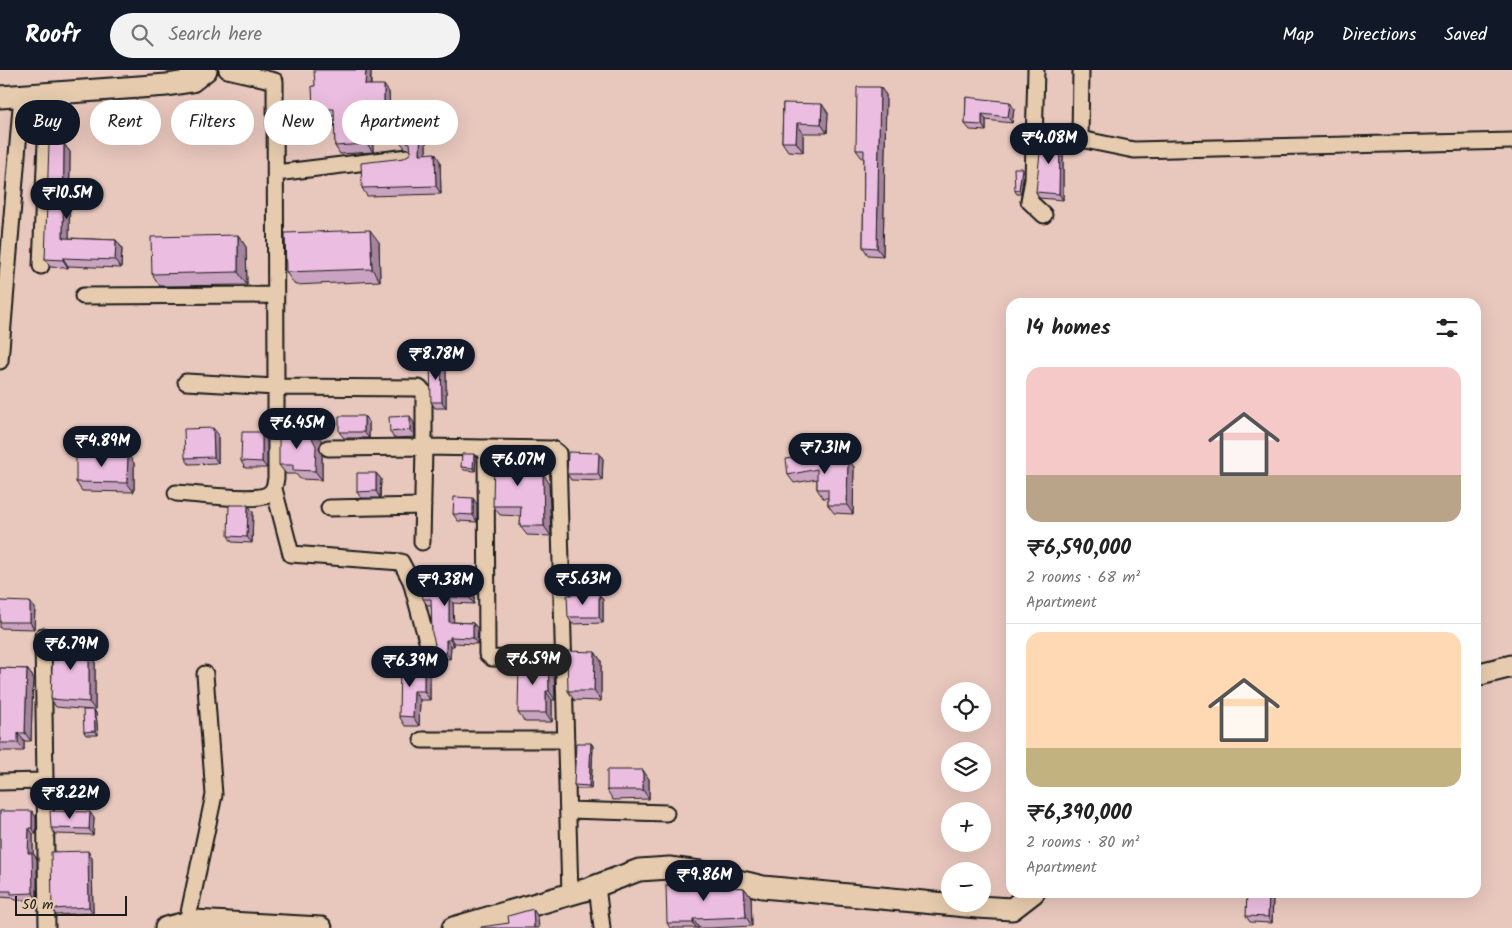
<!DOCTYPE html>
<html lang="en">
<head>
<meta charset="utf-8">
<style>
	body { margin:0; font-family:Kalam,sans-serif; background:#f2f2f2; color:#222; height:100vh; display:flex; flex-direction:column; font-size:19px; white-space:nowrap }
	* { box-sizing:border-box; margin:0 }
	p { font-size:16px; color:#767676 }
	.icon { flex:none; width:28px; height:28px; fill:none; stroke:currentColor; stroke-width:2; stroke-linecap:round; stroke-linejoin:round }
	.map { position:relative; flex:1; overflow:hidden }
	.panel { position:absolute; left:1006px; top:228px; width:475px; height:600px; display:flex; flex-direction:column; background:#fff; border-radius:15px; box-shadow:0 5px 20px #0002 }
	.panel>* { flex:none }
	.top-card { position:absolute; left:15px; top:30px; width:475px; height:45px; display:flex; gap:10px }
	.tools { position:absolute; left:941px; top:612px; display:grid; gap:10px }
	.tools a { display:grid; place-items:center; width:50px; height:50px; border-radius:50%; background:#fff; box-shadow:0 5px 20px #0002; font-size:25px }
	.scale { position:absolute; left:15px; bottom:12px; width:112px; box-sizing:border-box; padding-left:5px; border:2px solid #1c1c1c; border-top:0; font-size:14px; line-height:18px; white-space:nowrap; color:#1c1c1c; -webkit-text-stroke:4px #e6cbae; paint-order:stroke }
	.price { position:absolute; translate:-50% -42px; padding:0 11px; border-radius:18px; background:#111827; color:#fff; font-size:16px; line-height:32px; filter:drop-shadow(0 1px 2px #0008) }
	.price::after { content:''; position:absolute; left:50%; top:30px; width:15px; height:11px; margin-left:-8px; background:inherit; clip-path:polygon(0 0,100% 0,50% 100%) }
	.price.selected { background:#222; color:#fff }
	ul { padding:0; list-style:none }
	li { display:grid; align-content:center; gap:10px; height:265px; padding:0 20px }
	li+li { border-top:1px solid #e0e0e0 }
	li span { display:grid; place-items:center; height:155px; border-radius:15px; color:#555 }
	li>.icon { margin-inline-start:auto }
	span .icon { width:90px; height:90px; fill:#fffc; stroke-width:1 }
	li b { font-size:21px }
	h2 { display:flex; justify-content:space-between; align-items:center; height:60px; padding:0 20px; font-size:21px }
	.chip { padding:0 18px; border-radius:22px; background:#fff; box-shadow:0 5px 20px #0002; font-size:18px; line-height:45px }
	.chip.selected { background:#111827; color:#fff }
	header { display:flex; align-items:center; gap:30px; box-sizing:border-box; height:70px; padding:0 25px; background:#111827; color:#fff }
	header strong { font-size:24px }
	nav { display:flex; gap:28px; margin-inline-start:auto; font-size:18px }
	.search { width:350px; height:45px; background:#f2f2f2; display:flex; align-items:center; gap:12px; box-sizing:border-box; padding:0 18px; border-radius:28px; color:#767676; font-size:19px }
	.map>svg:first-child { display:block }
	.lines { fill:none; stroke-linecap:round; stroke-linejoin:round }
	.street-casing { stroke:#1c1c1c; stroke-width:19 }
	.secondary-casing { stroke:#1c1c1c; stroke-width:25 }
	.street { stroke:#e6cbae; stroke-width:15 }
	.secondary { stroke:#e6cbae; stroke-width:21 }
	.wall { fill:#caa3c1; stroke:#1c1c1c }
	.shaded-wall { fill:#a4849d; stroke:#1c1c1c }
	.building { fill:#ebbde0; stroke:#1c1c1c }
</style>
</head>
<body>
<header>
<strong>Roofr</strong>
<div class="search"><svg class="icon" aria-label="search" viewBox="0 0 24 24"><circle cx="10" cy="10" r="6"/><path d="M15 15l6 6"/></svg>Search here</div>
<nav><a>Map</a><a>Directions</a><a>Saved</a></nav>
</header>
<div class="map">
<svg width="1512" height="858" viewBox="0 0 1512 858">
	<rect width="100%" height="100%" fill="#e8c7bd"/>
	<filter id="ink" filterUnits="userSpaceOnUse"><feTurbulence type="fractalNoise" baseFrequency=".02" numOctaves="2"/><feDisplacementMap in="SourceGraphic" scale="10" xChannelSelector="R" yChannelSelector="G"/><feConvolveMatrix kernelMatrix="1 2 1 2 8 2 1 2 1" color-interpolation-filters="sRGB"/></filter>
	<g filter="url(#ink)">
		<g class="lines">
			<!-- street casing -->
			<g class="street-casing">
				<path id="street" d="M227 0 275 11 276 317 419 318 424 322V377L553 379 558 383 570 825
					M1036 0 1033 110 1029 131 1044 145
					M1081 0 1080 69 1134 80 1512 71
					M276 103 408 87
					M41 196 48 23
					M83 226 276 225
					M0 291 22 25
					M328 378 424 377 422 472
					M486 378 487 584 492 588 563 589
					M274 419 291 484 401 492 411 511 430 582
					M176 423C195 424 253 432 267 425 274 422 275 415 276 408V317L186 312
					M329 438 423 436
					M43 566 47 858
					M422 670H566
					M0 712 43 711
					M568 740 666 743
					M597 816 602 858
					M187 852 214 725 205 604"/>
			</g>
			<!-- secondary casing -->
			<g class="secondary-casing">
				<path id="secondary" d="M0 27 167 15 192 11 206 0
					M1476 605 1512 596
					M166 858 194 851 321 858
					M453 858 588 819 639 800 669 798 700 802 763 817 977 837 1012 839 1034 822"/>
			</g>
			<!-- street -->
			<use href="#street" class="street"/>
			<!-- secondary -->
			<use href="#secondary" class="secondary"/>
		</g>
		<!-- wall -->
		<path class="wall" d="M371 0V15L389 22 390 45H372L373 82 340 84 335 76V46L318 47 313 39Z
			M880 17 886 25 883 186 868 185 863 177 864 88H862L856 80Z
			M966 27 1014 39 1012 53 986 50V61L970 60 965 54Z
			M783 33 828 43 827 63H803V82L788 81 782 72Z
			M426 53V83L440 91 441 124 367 126 362 118 411 83 410 80 405 78 399 70Z
			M1058 66V72L1063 78V130L1039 128 1036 122Z
			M64 74 70 82 69 168 116 170 122 178 121 198 68 196V198L50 197 45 189Z
			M1024 101 1021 124H1017L1015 121Z
			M238 165 246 177 247 215 160 216 152 204Z
			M379 172 380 211 295 215 286 202Z
			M446 296V338H435L431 332Z
			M364 346 369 352V368H344L339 362Z
			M414 353 415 367 394 368 390 362Z
			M218 364V393L189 394 185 388Z
			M267 368V398H245L241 391Z
			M322 371 319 378 322 385V410L300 409 296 404H286L279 395Z
			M599 383 603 389 602 411 571 410 567 404Z
			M474 384 476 387 475 401 464 400 461 397Z
			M806 386 808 388 854 397 853 444 834 443 828 435V428H823L817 419V409L794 413 788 405Z
			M529 388 528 403 549 413 551 466 527 465 520 456 521 446 500 445 493 436Z
			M134 393V422L82 421 76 412Z
			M376 403 381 409 380 428H361L357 422Z
			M477 434V452L458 451 453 444Z
			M253 442 252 473 232 472 228 466Z
			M447 505 448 511 475 517 474 534 453 533V552L473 553 478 559 477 574 454 573V576H451L450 589 437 588 433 582 435 574 431 535H427L423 529Z
			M599 524 603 530V553L572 554 568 547Z
			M0 531 35 538 34 559 0 558Z
			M95 579V640H94L96 643 98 665H86L84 662 92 640 56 637 51 629Z
			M595 582 601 591V631L574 630 568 621Z
			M424 596 430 605V630H420L419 656H405L399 646Z
			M0 598 27 599 33 607 31 671H24V681H0Z
			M554 598 555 630H552V652H525L518 643Z
			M591 673 593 676 591 719H577L574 715Z
			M649 709V729L613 730 607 720Z
			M0 741 36 747V764H33V783L37 789V830H15L13 828 0 827Z
			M94 748 93 765 55 764 51 758Z
			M92 788 93 843 56 845 52 839Z
			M730 817 744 818 751 827 752 856 710 858H670L667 853Z
			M1273 828 1272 853 1250 852 1246 846Z"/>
		<!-- shaded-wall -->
		<path class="shaded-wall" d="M366 0H371L370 23 365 15Z
			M384 15 389 22 390 45 384 37Z
			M880 17 886 25 883 186 877 178Z
			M1010 32 1014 39 1012 53 1008 47Z
			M822 34 828 43 827 63 821 54Z
			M367 38 372 45 373 82 367 74Z
			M982 44 986 50V61L982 55Z
			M421 45 426 53V92L420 84Z
			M797 53 803 63V82L796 72Z
			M1055 61 1058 66 1059 77 1055 72Z
			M1060 72 1063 78V130L1059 124Z
			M64 74 70 82 69 176 63 168Z
			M435 83 440 91 441 124 436 116Z
			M1022 98 1024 101 1021 124 1019 120Z
			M370 160 379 172 380 211 372 199Z
			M238 165 246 177 247 215 238 202Z
			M116 170 122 178 121 198 115 190Z
			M63 188 68 196V198L63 190Z
			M441 290 446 296V338L442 332Z
			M364 346 369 352V368L364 362Z
			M410 346 414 353 415 367 410 360Z
			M213 358 218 364V393L214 387Z
			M262 362 267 368V398L262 392Z
			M316 362 322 371 319 378 322 385V410L315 401 312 368Z
			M522 379 529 388 528 412 521 403Z
			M599 383 603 389 602 411 598 404Z
			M128 384 134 393V422L127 413Z
			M474 384 476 387 475 401 473 398Z
			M848 388 854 397 853 444 847 435Z
			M376 403 381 409 380 428 376 421Z
			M543 403 549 413 551 466 544 456Z
			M473 428 477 434V452L473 445Z
			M248 435 253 442 252 473 247 467Z
			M443 499 447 505 448 517 444 510Z
			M471 511 475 517 474 534 470 528Z
			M599 524 603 530V553L599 547Z
			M449 527 453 533 454 558 449 552Z
			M30 532 35 538 34 559 30 552Z
			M473 553 478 559 477 574 473 568Z
			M450 567 454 573V576L450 570Z
			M89 570 95 579V640L89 632Z
			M446 570 451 576 450 589 446 583Z
			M595 582 601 591V631L594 621Z
			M548 589 554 598 555 630 549 621Z
			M424 596 430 605V630L424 621Z
			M27 599 33 607 31 671 25 663Z
			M414 621 420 630 419 656 413 647Z
			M546 621 552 630V652L546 643Z
			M94 640 96 643 98 665 95 661Z
			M18 663 24 671V681L18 673Z
			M591 673 593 676 591 719 589 716Z
			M643 700 649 709V729L643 720Z
			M32 741 36 747V764L32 758Z
			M90 742 94 748 93 765 89 759Z
			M29 758 33 764V783L37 789V830L33 823 28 783Z
			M88 781 92 788 93 843 89 837Z
			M744 818 751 827 752 856 746 847Z
			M1269 822 1273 828 1272 853 1268 847Z
			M533 839 538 847 539 858H534Z
			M693 849 699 858H696L693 853Z"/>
		<!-- building -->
		<path class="building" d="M314 0H366L365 15H384V37L367 38V74L335 76 334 39H313L312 16H315Z
			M857 17H880L877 178 863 177 864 80H856Z
			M966 27 1010 32 1008 47 982 44V55L965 54Z
			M783 33 822 34 821 54 797 53 796 72H782Z
			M400 45H421L420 84 435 83 436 116 362 118 361 93 404 88 411 83 410 73 399 70Z
			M1055 61V72H1060L1059 124 1036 122 1042 62Z
			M49 74H64L63 168 116 170 115 190 63 188V190L45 189Z
			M1014 98H1022L1019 120 1015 121Z
			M370 160 372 199 286 202 285 163Z
			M238 165V202L152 204 151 167Z
			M430 290H441L442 332H431Z
			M339 346H364V362H339Z
			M410 346V360L390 362 389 347Z
			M213 358 214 387 185 388 184 359Z
			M279 360 316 362 312 368 316 376 315 401 293 400V395H279Z
			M242 362H262V392L241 391Z
			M494 378 522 379 521 403H543L544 456H520L521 436H493Z
			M568 382 599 383 598 404H567Z
			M76 383 128 384 127 413 76 412Z
			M462 384H474L473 398 461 397Z
			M806 386 807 388H848L847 435H828V419H817V399L788 405 786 389Z
			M357 403H376V421L357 422Z
			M454 427 473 428V445L453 444Z
			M229 435H248L247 467 228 466Z
			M443 499 444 510 471 511 470 528 449 527V552L473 553V568L450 567V570H446V583L433 582 435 574 432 563 431 529H423L419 501Z
			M599 524V547H568L567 525Z
			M0 531 30 532V552H0Z
			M89 570V632L51 629 53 571Z
			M567 581 595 582 594 621H568Z
			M519 589H548L549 621H546V643H518Z
			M400 596H424V621H414L413 647 399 646Z
			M0 598 27 599 25 663H18V673H0Z
			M83 640H94L95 661 84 662Z
			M576 673H591L589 716 574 715Z
			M607 700H643V720H607Z
			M0 741H32V758H29L28 783H32L33 823 11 824V821H0Z
			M50 741 90 742 89 759 51 758Z
			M88 781 89 837 52 839 51 782Z
			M721 812 727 814V817L744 818 746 847 693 849V853H667L666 815Z
			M1247 822H1269L1268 847 1246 846Z
			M533 839 534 858H481V857L509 853 508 846Z"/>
	</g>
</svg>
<div class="tools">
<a><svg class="icon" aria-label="locate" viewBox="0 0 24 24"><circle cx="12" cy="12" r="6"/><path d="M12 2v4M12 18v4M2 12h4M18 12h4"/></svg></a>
<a><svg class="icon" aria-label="layers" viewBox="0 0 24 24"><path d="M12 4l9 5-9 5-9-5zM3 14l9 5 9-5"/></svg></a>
<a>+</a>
<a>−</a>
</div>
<div class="scale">50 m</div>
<b class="price" style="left:1049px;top:95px">₹4.08M</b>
<b class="price" style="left:67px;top:150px">₹10.5M</b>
<b class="price" style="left:436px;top:311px">₹8.78M</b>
<b class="price" style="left:297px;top:380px">₹6.45M</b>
<b class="price" style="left:102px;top:398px">₹4.89M</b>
<b class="price" style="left:825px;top:405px">₹7.31M</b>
<b class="price" style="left:518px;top:417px">₹6.07M</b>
<b class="price" style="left:583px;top:536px">₹5.63M</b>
<b class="price" style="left:445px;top:537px">₹9.38M</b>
<b class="price" style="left:71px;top:601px">₹6.79M</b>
<b class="price selected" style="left:533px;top:616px">₹6.59M</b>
<b class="price" style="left:410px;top:618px">₹6.39M</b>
<b class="price" style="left:70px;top:750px">₹8.22M</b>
<b class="price" style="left:704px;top:832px">₹9.86M</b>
<div class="top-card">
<a class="chip selected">Buy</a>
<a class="chip">Rent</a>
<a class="chip">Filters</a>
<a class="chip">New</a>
<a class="chip">Apartment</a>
</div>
<section class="panel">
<h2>14 homes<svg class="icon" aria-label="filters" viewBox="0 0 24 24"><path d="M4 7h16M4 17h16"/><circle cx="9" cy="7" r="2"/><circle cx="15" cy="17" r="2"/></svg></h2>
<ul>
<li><span style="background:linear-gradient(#f6c9c9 70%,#b9a48a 0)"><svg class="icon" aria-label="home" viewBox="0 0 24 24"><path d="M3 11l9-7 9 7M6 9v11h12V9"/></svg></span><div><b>₹6,590,000</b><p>2 rooms · 68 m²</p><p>Apartment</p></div></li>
<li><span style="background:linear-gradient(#ffd9b3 75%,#c2b280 0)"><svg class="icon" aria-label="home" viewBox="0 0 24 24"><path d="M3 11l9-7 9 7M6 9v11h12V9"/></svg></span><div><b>₹6,390,000</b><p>2 rooms · 80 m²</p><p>Apartment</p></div></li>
</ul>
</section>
</div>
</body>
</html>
